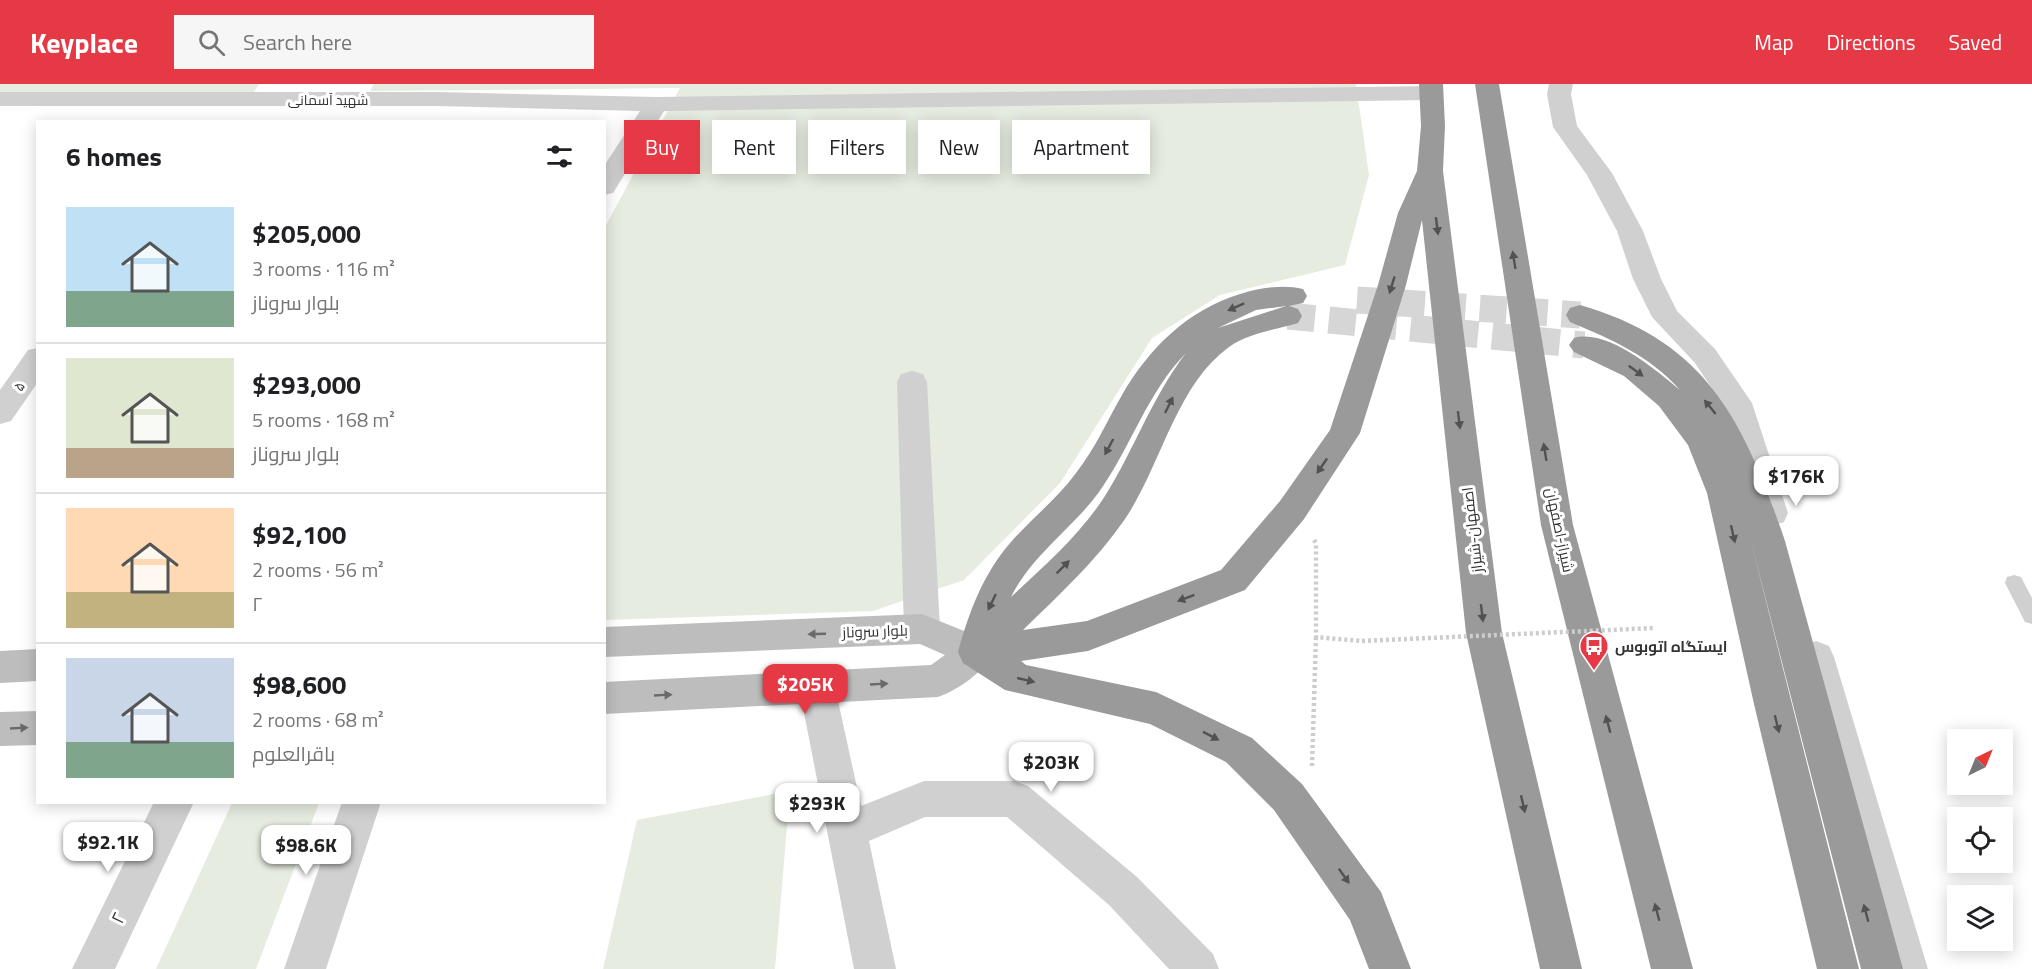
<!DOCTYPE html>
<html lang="en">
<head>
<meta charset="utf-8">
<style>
	body { margin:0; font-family:"Titillium Web",Cairo,sans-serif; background:#f6f6f6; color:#202124; height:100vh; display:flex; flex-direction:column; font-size:22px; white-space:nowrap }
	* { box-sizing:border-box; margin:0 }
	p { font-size:20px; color:#757577 }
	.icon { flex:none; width:33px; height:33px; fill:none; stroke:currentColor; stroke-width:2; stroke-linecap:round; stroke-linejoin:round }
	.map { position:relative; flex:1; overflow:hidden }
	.side { position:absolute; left:36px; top:36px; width:570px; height:684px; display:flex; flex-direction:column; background:#fff; border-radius:0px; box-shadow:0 3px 15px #0003 }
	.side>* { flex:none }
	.top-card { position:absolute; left:624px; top:36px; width:570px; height:54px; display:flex; gap:12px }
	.needle { width:39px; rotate:43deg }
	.tools { position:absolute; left:1947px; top:645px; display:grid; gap:12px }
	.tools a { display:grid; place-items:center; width:66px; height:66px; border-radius:0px; background:#fff; box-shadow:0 3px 15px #0003; font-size:30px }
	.price { position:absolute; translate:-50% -51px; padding:0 14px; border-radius:12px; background:#fff; color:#222; font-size:20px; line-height:39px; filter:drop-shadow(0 2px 3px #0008) }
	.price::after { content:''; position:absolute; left:50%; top:36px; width:18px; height:14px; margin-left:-9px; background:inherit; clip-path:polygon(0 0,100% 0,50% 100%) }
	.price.current { background:#e63946; color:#fff }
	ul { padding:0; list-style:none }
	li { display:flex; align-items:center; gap:18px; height:150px; padding:0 30px }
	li+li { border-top:2px solid #e0e0e0 }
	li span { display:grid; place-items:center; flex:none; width:168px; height:120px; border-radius:0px; color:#555 }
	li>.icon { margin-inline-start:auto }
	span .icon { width:72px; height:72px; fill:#fffc; stroke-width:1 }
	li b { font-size:26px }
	h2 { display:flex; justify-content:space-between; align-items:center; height:72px; padding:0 30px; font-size:26px }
	.chip { padding:0 21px; border-radius:0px; background:#fff; box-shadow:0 3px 15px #0003; font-size:21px; line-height:54px }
	.chip.current { background:#e63946; color:#fff }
	header { display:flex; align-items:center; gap:36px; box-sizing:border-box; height:84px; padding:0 30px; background:#e63946; color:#fff }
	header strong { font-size:28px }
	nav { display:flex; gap:33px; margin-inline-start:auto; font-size:21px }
	.search { width:420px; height:54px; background:#f6f6f6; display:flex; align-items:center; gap:15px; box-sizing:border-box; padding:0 21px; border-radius:0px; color:#757577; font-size:22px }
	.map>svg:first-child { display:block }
	.green { fill:#e6ecdf }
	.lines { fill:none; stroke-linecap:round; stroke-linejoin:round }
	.highway-tunnel { stroke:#d6d6d6; stroke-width:27; stroke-dasharray:27 14; stroke-linecap:butt }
	.path { stroke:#cdcdcd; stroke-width:4.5; stroke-dasharray:3 3; stroke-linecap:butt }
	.lane { fill:#d0d0d0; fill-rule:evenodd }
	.street { fill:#d0d0d0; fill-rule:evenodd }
	.secondary { fill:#bdbdbd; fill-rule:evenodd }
	.highway { fill:#9a9a9a; fill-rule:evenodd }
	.path-bridge { stroke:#cdcdcd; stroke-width:4.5; stroke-dasharray:3 3; stroke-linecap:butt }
	.oneway { fill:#525252 }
	.oneway2 { fill:#6a6a6a }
	.labels { text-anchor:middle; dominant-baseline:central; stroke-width:6; stroke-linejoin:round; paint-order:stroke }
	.far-street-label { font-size:14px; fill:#333; stroke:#fff }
	.street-label { font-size:15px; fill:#333; stroke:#fff }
	.poi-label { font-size:15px; font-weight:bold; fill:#333; stroke:#fff; text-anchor:start }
	.near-street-label { font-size:18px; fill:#333; stroke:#fff }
</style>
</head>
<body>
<header>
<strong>Keyplace</strong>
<div class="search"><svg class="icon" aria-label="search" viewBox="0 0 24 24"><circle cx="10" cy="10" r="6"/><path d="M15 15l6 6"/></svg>Search here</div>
<nav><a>Map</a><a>Directions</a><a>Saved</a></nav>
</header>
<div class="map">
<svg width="2032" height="885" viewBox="0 0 2032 885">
	<rect width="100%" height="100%" fill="#fff"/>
	<!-- green -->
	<path class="green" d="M0 0H259L254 8 0 9Z
		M374 0H1356L1369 91 1345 181 1220 211 1152 254 1060 399 964 496 873 527 605 536V143L680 4 370 7Z
		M790 707 775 885H603L637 736Z
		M232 719H319L256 885H156Z"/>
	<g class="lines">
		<!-- highway-tunnel -->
		<path class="highway-tunnel" d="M1357 216 1580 231
			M1288 232 1584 261"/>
		<!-- path -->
		<path class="path" d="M1314 456 1316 459V553L1362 557
			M1312 682 1316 553"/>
		<!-- lane -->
		<path class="lane" d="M2014 491 2021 493 2032 514V540L2025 538 2005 499 2007 493Z"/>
		<!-- street -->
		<path class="street" d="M1549 0H1573L1571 10 1577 42 1612 89 1643 147 1661 195 1677 227 1715 265 1752 319 1788 429 1784 438 1772 442 1760 438 1723 321 1695 279 1652 233 1633 195 1617 147 1587 91 1553 43 1547 10Z
			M1431 2 1439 4 1443 9 1439 14 1431 16 664 27 613 109 604 111V82L640 27 436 22H0V8H436L656 13Z
			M38 264V298L11 337 0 340V306L28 266Z
			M912 287 923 290 927 298 940 545 934 556 922 560 910 556 904 545 897 298 901 290Z
			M1816 557 1829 562 1834 573 1928 885H1886L1798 573 1803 562Z
			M817 587 830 592 835 603 861 722 924 697H1014L1028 702 1137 793 1213 870 1219 885H1169L1109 821 1007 733H925L869 757 896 885H854L799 603 804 592Z
			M154 718H194L115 885H72Z
			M342 718H381L326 885H284Z"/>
		<!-- secondary -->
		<path class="secondary" d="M922 530 989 557 994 568C984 588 958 606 938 613L604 630V598L931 581 945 571 920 560 604 573V543Z
			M38 565V597L0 599V567Z
			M38 627V661L0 662V628Z"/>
		<!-- highway -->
		<path class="highway" d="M1419 0H1443L1445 42 1443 87 1502 549 1582 885H1540L1466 549 1422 136 1406 201 1360 349 1304 435 1245 506 1088 567 1021 577 1026 581 1156 608 1252 654 1302 700 1381 808 1411 885H1369L1350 836 1274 726 1226 678 1150 640 1005 606 963 579 958 568C969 528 983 490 1011 458 1032 434 1057 415 1076 389 1095 365 1107 337 1122 311 1149 264 1188 226 1240 210 1260 204 1283 200 1303 205L1307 212 1303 219 1289 222 1298 225 1302 232 1298 239C1275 246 1249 249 1229 263 1176 301 1161 382 1125 435 1097 476 1059 511 1023 546L1087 537 1221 486 1280 417 1330 346 1378 201 1398 129 1417 87 1421 42ZM1286 222 1218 244 1256 226ZM1186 269C1152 313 1134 366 1105 412 1080 451 1044 482 1011 513 1032 471 1072 445 1099 408 1131 363 1147 309 1186 269Z
			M1475 0H1499L1573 441 1693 885H1651L1541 441Z
			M1580 221C1709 258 1744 339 1785 457L1903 885H1861L1749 450 1859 885H1817L1754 620 1707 409 1688 361 1659 322 1624 292 1574 268 1569 261 1574 254C1607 244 1656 286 1680 306 1650 272 1611 255 1570 238L1566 231 1570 224Z"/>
		<!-- path-bridge -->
		<path class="path-bridge" d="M1362 557 1654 544"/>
	</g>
	<!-- one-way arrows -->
	<defs><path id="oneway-solid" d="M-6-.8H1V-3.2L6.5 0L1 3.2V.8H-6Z" transform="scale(1.5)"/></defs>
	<g class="oneway">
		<use href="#oneway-solid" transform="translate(1437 142) rotate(83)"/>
		<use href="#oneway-solid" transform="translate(1514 176) rotate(-99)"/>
		<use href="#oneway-solid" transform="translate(1392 201) rotate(107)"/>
		<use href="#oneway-solid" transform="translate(1236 223) rotate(156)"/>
		<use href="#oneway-solid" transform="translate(1636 287) rotate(36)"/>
		<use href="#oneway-solid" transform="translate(1169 321) rotate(-64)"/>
		<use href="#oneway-solid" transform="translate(1710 323) rotate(-129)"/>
		<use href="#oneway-solid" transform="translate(1459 336) rotate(83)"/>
		<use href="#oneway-solid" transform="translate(1109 363) rotate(118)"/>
		<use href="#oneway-solid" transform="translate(1545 368) rotate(-99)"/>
		<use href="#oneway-solid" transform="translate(1322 382) rotate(124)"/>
		<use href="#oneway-solid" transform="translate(1733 450) rotate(77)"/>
		<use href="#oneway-solid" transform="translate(1063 483) rotate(-45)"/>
		<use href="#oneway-solid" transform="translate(1186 514) rotate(159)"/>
		<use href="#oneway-solid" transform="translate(992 518) rotate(116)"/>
		<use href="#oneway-solid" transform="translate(1482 529) rotate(83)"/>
		<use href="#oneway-solid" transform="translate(1026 596) rotate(13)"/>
		<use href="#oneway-solid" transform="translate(1608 640) rotate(-105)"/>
		<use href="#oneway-solid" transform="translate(1777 640) rotate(76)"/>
		<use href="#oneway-solid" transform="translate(1211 652) rotate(27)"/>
		<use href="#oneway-solid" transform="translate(1523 720) rotate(77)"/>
		<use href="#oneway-solid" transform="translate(1344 792) rotate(55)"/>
		<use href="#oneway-solid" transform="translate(1657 828) rotate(-105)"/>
		<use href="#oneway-solid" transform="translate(1866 829) rotate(-105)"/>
	</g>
	<g class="oneway2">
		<use href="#oneway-solid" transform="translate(817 550) rotate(178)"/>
		<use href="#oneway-solid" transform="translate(879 600) rotate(-3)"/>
		<use href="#oneway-solid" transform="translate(663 611) rotate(-3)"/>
		<use href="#oneway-solid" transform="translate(19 644) rotate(-3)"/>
	</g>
	<!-- icons -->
	<defs>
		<g id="bus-pin" transform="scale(1.5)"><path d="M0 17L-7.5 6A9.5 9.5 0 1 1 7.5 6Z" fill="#e63946" stroke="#fff"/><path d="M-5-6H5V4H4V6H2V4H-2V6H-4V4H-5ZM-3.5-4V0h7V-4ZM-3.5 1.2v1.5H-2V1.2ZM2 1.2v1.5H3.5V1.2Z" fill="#fff"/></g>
	</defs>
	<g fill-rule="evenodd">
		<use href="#bus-pin" x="1594" y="562"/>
	</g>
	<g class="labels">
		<!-- far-street labels -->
		<g class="far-street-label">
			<text x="328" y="15">شهید آسمانی</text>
		</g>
		<!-- street labels -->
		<g class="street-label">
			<text transform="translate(19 302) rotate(-56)">۵</text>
			<text transform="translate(1472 446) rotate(-97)">اصفهان-شیراز</text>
			<text transform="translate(1560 446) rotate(78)">شیراز-اصفهان</text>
			<text transform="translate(875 547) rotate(-2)">بلوار سروناز</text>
		</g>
		<!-- poi labels -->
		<g class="poi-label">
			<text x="1615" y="562">ایستگاه اتوبوس</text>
		</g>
		<!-- near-street labels -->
		<g class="near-street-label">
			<text transform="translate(118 834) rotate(-64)">۲</text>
		</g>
	</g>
</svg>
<div class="tools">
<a><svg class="needle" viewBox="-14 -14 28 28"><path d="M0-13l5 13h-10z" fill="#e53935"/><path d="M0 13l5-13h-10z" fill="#757577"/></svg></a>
<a><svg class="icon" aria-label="locate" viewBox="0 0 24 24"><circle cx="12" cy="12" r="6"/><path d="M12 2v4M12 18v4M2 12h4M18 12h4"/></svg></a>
<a><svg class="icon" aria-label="layers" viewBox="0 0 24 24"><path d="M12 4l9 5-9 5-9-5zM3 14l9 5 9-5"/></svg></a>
</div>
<b class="price" style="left:1796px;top:423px">$176K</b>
<b class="price current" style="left:805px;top:631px">$205K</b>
<b class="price" style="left:1051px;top:709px">$203K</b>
<b class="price" style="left:817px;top:750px">$293K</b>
<b class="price" style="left:108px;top:789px">$92.1K</b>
<b class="price" style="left:306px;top:792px">$98.6K</b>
<div class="top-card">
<a class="chip current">Buy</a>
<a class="chip">Rent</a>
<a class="chip">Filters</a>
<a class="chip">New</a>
<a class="chip">Apartment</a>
</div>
<section class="side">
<h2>6 homes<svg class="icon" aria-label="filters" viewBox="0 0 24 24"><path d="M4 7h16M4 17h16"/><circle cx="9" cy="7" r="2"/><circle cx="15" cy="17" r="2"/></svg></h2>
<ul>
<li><span style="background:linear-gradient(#bfe0f5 70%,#7fa58c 0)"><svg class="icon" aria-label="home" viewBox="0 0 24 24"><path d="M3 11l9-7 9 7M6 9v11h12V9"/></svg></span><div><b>$205,000</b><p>3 rooms · 116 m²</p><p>بلوار سروناز</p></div></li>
<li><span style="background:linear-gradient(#dfe7d0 75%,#b9a48a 0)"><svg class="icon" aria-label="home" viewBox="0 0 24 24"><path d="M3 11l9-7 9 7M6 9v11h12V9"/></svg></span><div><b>$293,000</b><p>5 rooms · 168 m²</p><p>بلوار سروناز</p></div></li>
<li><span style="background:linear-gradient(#ffd9b3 70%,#c2b280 0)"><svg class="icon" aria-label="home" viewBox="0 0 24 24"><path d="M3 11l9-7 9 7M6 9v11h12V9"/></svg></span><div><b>$92,100</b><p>2 rooms · 56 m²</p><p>۲</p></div></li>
<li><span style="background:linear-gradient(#c9d6e8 70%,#7fa58c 0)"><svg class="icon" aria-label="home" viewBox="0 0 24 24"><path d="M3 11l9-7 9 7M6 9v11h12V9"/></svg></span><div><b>$98,600</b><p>2 rooms · 68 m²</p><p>باقرالعلوم</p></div></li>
</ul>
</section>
</div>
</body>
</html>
